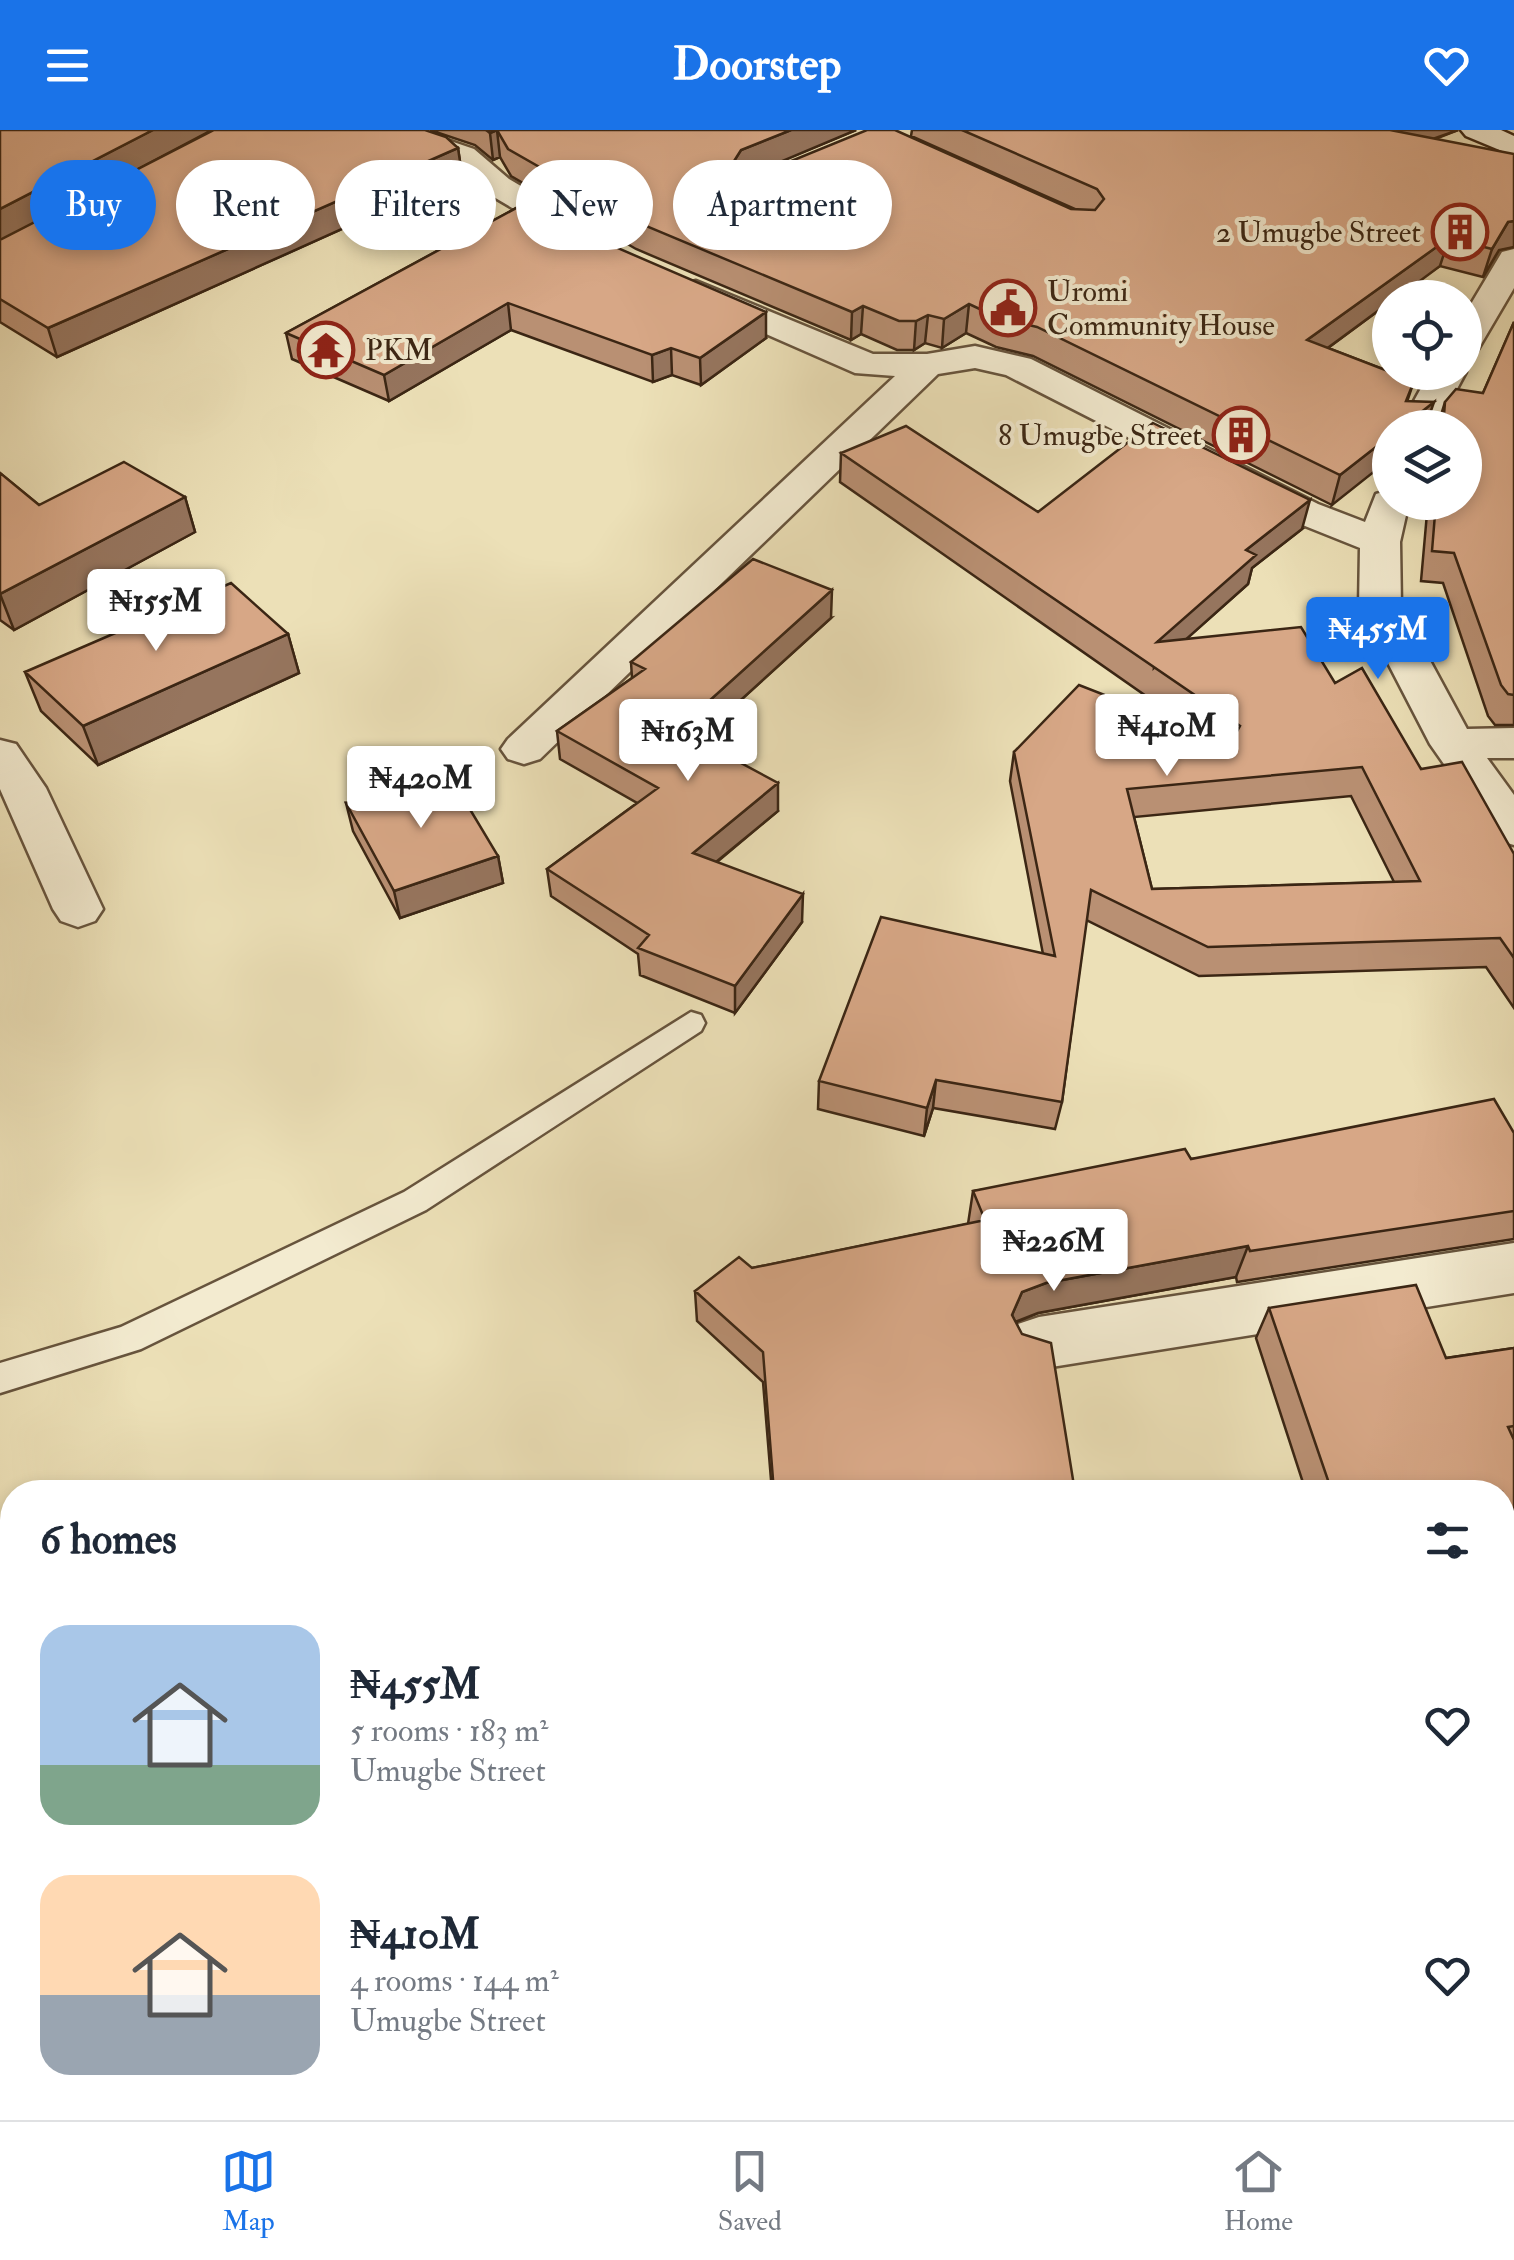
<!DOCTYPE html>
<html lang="en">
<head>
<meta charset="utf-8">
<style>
	body { margin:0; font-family:"IM FELL Double Pica",serif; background:#f2f2f3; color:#1f2937; height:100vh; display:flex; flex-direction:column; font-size:38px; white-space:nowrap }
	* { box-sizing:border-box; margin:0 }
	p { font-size:32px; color:#747a83 }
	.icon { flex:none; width:55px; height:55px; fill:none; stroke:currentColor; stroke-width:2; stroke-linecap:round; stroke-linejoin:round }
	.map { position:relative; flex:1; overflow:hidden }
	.sheet { position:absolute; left:0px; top:1350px; width:1515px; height:640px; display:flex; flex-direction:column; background:#fff; border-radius:40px 40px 0 0; box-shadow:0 5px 15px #0003 }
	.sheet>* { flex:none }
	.guide { position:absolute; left:30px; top:30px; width:1000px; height:90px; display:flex; gap:20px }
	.buttons { position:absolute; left:1372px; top:150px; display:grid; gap:20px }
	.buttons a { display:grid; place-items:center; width:110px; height:110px; border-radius:50%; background:#fff; box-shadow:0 5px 15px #0003; font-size:50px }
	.price { position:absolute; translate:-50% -85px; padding:0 22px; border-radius:10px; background:#fff; color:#222; font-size:32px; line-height:65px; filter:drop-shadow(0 2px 5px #0008) }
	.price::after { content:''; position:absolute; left:50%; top:60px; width:30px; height:22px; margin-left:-15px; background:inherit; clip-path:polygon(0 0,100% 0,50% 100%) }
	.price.on { background:#1a73e8; color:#fff }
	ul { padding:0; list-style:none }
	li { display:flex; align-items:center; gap:30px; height:250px; padding:0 40px }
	li span { display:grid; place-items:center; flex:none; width:280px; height:200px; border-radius:30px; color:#555 }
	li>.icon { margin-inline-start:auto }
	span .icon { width:120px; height:120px; fill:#fffc; stroke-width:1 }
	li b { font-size:42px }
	h2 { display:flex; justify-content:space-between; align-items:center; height:120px; padding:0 40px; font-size:42px }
	.chip { padding:0 35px; border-radius:45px; background:#fff; box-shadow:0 5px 15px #0003; font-size:35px; line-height:90px }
	.chip.on { background:#1a73e8; color:#fff }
	header { display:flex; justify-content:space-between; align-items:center; height:130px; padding:0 40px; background:#1a73e8; color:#fff; font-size:45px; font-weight:700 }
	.menu { display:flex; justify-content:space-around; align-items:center; height:140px; border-top:2px solid #e0e1e3; background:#fff; font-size:28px; color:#747a83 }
	.menu a { display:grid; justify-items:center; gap:5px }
	.menu .on { color:#1a73e8 }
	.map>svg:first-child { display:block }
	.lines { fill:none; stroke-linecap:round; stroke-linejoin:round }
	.lane-casing { stroke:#67543d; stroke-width:5 }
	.street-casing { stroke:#67543d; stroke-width:5 }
	.secondary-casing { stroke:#3b2614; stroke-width:5 }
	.lane { fill:#f3ebd0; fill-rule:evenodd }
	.street { fill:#f3ebd0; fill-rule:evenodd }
	.secondary { fill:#f3ebd0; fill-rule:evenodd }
	.wall { fill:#b99073; stroke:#3b2614; stroke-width:2.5; fill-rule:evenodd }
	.shaded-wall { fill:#96755e; stroke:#3b2614; stroke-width:2.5 }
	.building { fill:#d7a786; stroke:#3b2614; stroke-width:2.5; fill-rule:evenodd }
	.labels { text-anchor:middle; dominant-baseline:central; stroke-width:8; stroke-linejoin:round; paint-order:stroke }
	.far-poi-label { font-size:30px; fill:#3b2614; stroke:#f3ebd0; text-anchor:end }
</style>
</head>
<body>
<header><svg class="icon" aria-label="menu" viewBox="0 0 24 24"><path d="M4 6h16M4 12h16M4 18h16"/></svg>Doorstep<svg class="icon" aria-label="heart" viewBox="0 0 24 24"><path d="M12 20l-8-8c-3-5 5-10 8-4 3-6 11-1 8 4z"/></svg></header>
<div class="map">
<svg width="1514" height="1990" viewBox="0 0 1514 1990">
	<rect width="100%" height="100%" fill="#ece0b7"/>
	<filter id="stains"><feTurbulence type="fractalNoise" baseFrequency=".002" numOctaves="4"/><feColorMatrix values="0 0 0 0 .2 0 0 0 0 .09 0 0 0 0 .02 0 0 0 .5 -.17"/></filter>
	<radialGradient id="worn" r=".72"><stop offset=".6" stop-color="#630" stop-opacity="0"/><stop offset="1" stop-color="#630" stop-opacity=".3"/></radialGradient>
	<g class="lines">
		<!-- lane casing -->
		<g class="lane-casing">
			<path id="lane" d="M691 882 701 885 705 893 701 901 426 1080 141 1219 0 1263V1233L121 1197 404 1062Z"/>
		</g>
		<!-- street casing -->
		<g class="street-casing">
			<path id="street" d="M374 0H418L474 19 509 49 602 104 607 111 602 118H580L487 63 452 31 379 6Z
				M1514 119V158L1477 221 1465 225V184L1502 122Z
				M696 151 873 224H927L975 216 1031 229 1318 374 1365 392 1376 364 1390 360V372H1409L1400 412 1401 477 1467 599 1514 598V628H1487L1514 665V715L1497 710 1430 614 1359 477 1360 418 1290 390 1006 245 975 238 938 244 540 629 524 634 508 629 501 619 508 609 895 246 855 243 684 168 679 161 684 154Z
				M1430 242H1466L1436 298H1399Z
				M0 610 16 614 46 658 103 779 95 791 78 797 61 791 53 779 0 659Z
				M1514 1113V1163L1039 1239 1018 1232 1009 1213 1018 1194 1039 1187Z
				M12 1916V1978H43L30 1990H0V1921Z
				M1051 1978H1208L1213 1990H1056Z"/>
		</g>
		<!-- secondary casing -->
		<g class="secondary-casing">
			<path id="secondary" d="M1461 0H1501L1514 6V26L1466 6Z"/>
		</g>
		<!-- lane -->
		<use href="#lane" class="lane"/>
		<!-- street -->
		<use href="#street" class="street"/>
		<!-- secondary -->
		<use href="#secondary" class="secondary"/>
	</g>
	<!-- wall -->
	<path class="wall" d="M0 0H212L143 36 458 18 462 45 57 227 0 192Z
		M430 0H856L757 41 1077 80 911 6 912 0H1458L1435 9 1499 120 1483 147 1440 136 1390 168V172L1328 218 1414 251 1407 272 1332 375 1033 226 996 217 966 203 942 218 925 213 914 220H897L861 204 851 210 636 119 511 46 500 27 493 30 475 15Z
		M531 70 766 208 701 255 672 245 653 252 511 200 389 271 292 229 286 203Z
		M1514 192V595H1495L1488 586 1443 453 1421 451 1428 372H1465V298H1437L1445 272 1483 263Z
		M841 323 1038 382 1302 399 1252 438 1248 454 1186 509 1335 553 1421 639 1514 724V878L1486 837 1199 846 1086 790 1062 972 1055 999 933 978 924 1006 818 979 819 951 1043 824 1010 651 1014 622 1196 601 840 352ZM1351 666 1394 752 1152 759 1134 687Z
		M0 343 39 375 185 367 195 402 14 500 0 490Z
		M831 488 698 609 778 681 717 732 802 792 735 883 640 845 638 824 551 766 547 739 637 673 560 629 557 601 632 548 631 532Z
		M288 504 299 543 98 635 41 581 25 542Z
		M346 673 498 726 503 753 400 788 353 701Z
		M1514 1003V1109L1237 1152 1236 1147 1038 1183 1016 1192 1075 1362H772L763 1252 697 1191 695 1161 752 1138 968 1094 973 1061 1191 1029Z
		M1269 1178 1446 1228 1514 1218V1877H1507L1514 1986 1505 1990H1471L1227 1978H1502V1362H1306L1256 1208Z"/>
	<!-- shaded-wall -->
	<path class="shaded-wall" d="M153 0H212L0 112V79Z
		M497 0 500 27 493 30 490 3Z
		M791 0H856L742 48 734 31 741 20Z
		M1389 0H1458L1382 27Z
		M458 18 462 45 57 227 48 198Z
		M1514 91V117L1499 120 1483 147 1492 119 1508 92Z
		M1449 108 1440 136 1397 168H1390V172L1299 239 1307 210Z
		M508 173 511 200 389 271 384 245Z
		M969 174 966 203 942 218 944 189Z
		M863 176 861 204 851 210 852 182Z
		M766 182V208L701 255 700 228Z
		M928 185 925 213 914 220 916 191Z
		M671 218 672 245 653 252 652 225Z
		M1434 272 1425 298H1401Z
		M1390 306V329L1332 375 1340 345Z
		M185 367 195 402 14 500 0 464Z
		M1310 370 1302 399 1252 438 1248 454 1154 538 1157 512 1246 420Z
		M832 460 831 488 679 626 678 599Z
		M288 504 299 543 98 635 83 596Z
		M778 653V681L694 750 693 723Z
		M498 726 503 753 400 788 394 761Z
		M803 764 802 792 735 883V856Z
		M936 950 933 978 924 1006 927 978Z
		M1248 1116 1236 1147 1038 1183 1015 1192 1012 1185 1022 1162 1046 1153Z"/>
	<!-- building -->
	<path class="building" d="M0 0H153L0 79Z
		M214 0H425L446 7 458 18 48 198 0 169V110Z
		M486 0H791L741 20 734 31 743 41H767L867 0H895L1071 79 1095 80 1104 69 1097 59 962 0H1390L1514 24V91L1508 92 1492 119 1449 108 1307 210 1414 251 1406 271 1434 272 1401 298H1390V306L1340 345 1037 197 999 188 969 174 944 189 928 185 916 191H899L863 176 852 182 634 91 508 19 497 0 490 3Z
		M531 70 606 113 766 182 700 228 671 218 652 225 508 173 384 245 286 203Z
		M1514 192V565L1508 564 1501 555 1454 423 1432 421 1436 372H1465V298H1443L1445 272 1456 259 1483 263Z
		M1153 293 1310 370 1246 420 1256 425 1157 512 1301 497 1335 553 1362 538 1421 639 1462 632 1514 724V828L1500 808 1208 817 1091 760 1062 972 936 950 927 978 819 951 881 787 1055 826 1014 622 1079 555 1230 614 1240 596 841 323 906 296 1038 382ZM1362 637 1420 751 1152 759 1127 659Z
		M124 332 185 367 0 464V343L39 375Z
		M753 429 832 460 678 599 778 653 693 723 803 764 735 856 638 818 649 805 547 739 658 658 557 601 645 539 631 532Z
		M231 453 288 504 83 596 25 542Z
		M447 641 498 726 394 761 346 673Z
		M1494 969 1514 1003V1081L1250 1121 1248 1116 1046 1153 1022 1162 1012 1185 1022 1204 1051 1213 1075 1362H774L763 1222 695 1161 739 1127 752 1138 985 1090 973 1061 1185 1019 1191 1029Z
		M1416 1155 1446 1228 1514 1218V1296L1508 1297 1514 1310V1862H1503L1514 1912V1979L1481 1978H1502V1362H1332L1269 1178Z"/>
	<!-- icons -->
	<defs>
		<g id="building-ring" transform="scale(2.875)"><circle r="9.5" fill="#f3ebd0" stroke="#8f2418" stroke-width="1.5"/><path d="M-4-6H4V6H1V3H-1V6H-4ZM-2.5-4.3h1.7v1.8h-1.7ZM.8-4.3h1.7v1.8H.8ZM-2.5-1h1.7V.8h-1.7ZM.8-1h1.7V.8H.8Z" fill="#8f2418"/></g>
		<g id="civic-ring" transform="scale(2.875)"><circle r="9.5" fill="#f3ebd0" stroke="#8f2418" stroke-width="1.5"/><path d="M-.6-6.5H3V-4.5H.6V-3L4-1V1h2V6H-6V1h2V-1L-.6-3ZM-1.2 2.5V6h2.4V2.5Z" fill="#8f2418"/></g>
		<g id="temple-ring" transform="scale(2.875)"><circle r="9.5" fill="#f3ebd0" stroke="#8f2418" stroke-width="1.5"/><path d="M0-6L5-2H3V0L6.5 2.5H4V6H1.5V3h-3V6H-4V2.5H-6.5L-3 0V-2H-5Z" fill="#8f2418"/></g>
	</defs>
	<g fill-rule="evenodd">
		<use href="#building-ring" x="1460" y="102"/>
		<use href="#civic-ring" x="1008" y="178"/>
		<use href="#temple-ring" x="326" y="220"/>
		<use href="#building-ring" x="1241" y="305"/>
	</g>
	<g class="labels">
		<!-- far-poi labels -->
		<g class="far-poi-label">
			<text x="1421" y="102">2 Umugbe Street</text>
			<text x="1047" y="161" text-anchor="start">Uromi<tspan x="1047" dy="34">Community House</tspan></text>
			<text x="365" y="220" text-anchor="start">PKM</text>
			<text x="1202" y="305">8 Umugbe Street</text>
		</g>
	</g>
	<rect width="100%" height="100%" filter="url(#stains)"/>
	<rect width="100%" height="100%" fill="url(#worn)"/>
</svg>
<div class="buttons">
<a><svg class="icon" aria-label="locate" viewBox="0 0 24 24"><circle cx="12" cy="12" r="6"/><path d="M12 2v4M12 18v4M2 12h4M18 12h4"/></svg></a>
<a><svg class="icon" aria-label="layers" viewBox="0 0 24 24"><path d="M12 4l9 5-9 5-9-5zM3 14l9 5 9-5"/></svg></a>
</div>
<b class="price" style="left:156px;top:524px">₦155M</b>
<b class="price on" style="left:1378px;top:552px">₦455M</b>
<b class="price" style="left:1167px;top:649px">₦410M</b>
<b class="price" style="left:688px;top:654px">₦163M</b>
<b class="price" style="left:421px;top:701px">₦420M</b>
<b class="price" style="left:1054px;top:1164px">₦226M</b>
<div class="guide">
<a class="chip on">Buy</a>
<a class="chip">Rent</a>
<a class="chip">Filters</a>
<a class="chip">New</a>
<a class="chip">Apartment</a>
</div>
<section class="sheet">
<h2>6 homes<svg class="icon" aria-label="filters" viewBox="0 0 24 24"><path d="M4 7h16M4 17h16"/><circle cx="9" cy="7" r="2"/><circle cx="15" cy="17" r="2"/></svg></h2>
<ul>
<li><span style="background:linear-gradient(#a9c7e8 70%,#7fa58c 0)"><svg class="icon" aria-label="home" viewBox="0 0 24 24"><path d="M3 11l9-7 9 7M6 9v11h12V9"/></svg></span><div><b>₦455M</b><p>5 rooms · 183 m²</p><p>Umugbe Street</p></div><svg class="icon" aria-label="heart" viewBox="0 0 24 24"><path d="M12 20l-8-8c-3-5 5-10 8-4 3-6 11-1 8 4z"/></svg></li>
<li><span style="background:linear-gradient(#ffd9b3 60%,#9aa5b1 0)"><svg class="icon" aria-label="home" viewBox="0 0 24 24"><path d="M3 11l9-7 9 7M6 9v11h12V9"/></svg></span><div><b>₦410M</b><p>4 rooms · 144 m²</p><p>Umugbe Street</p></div><svg class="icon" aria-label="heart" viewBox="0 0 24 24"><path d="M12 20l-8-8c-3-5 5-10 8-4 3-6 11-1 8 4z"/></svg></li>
</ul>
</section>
</div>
<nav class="menu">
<a class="on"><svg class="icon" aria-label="map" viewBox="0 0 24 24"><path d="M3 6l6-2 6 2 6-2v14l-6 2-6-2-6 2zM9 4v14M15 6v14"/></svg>Map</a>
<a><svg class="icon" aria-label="saved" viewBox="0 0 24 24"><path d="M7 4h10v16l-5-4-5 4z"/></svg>Saved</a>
<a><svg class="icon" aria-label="home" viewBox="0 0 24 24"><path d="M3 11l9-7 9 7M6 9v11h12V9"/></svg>Home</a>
</nav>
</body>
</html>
